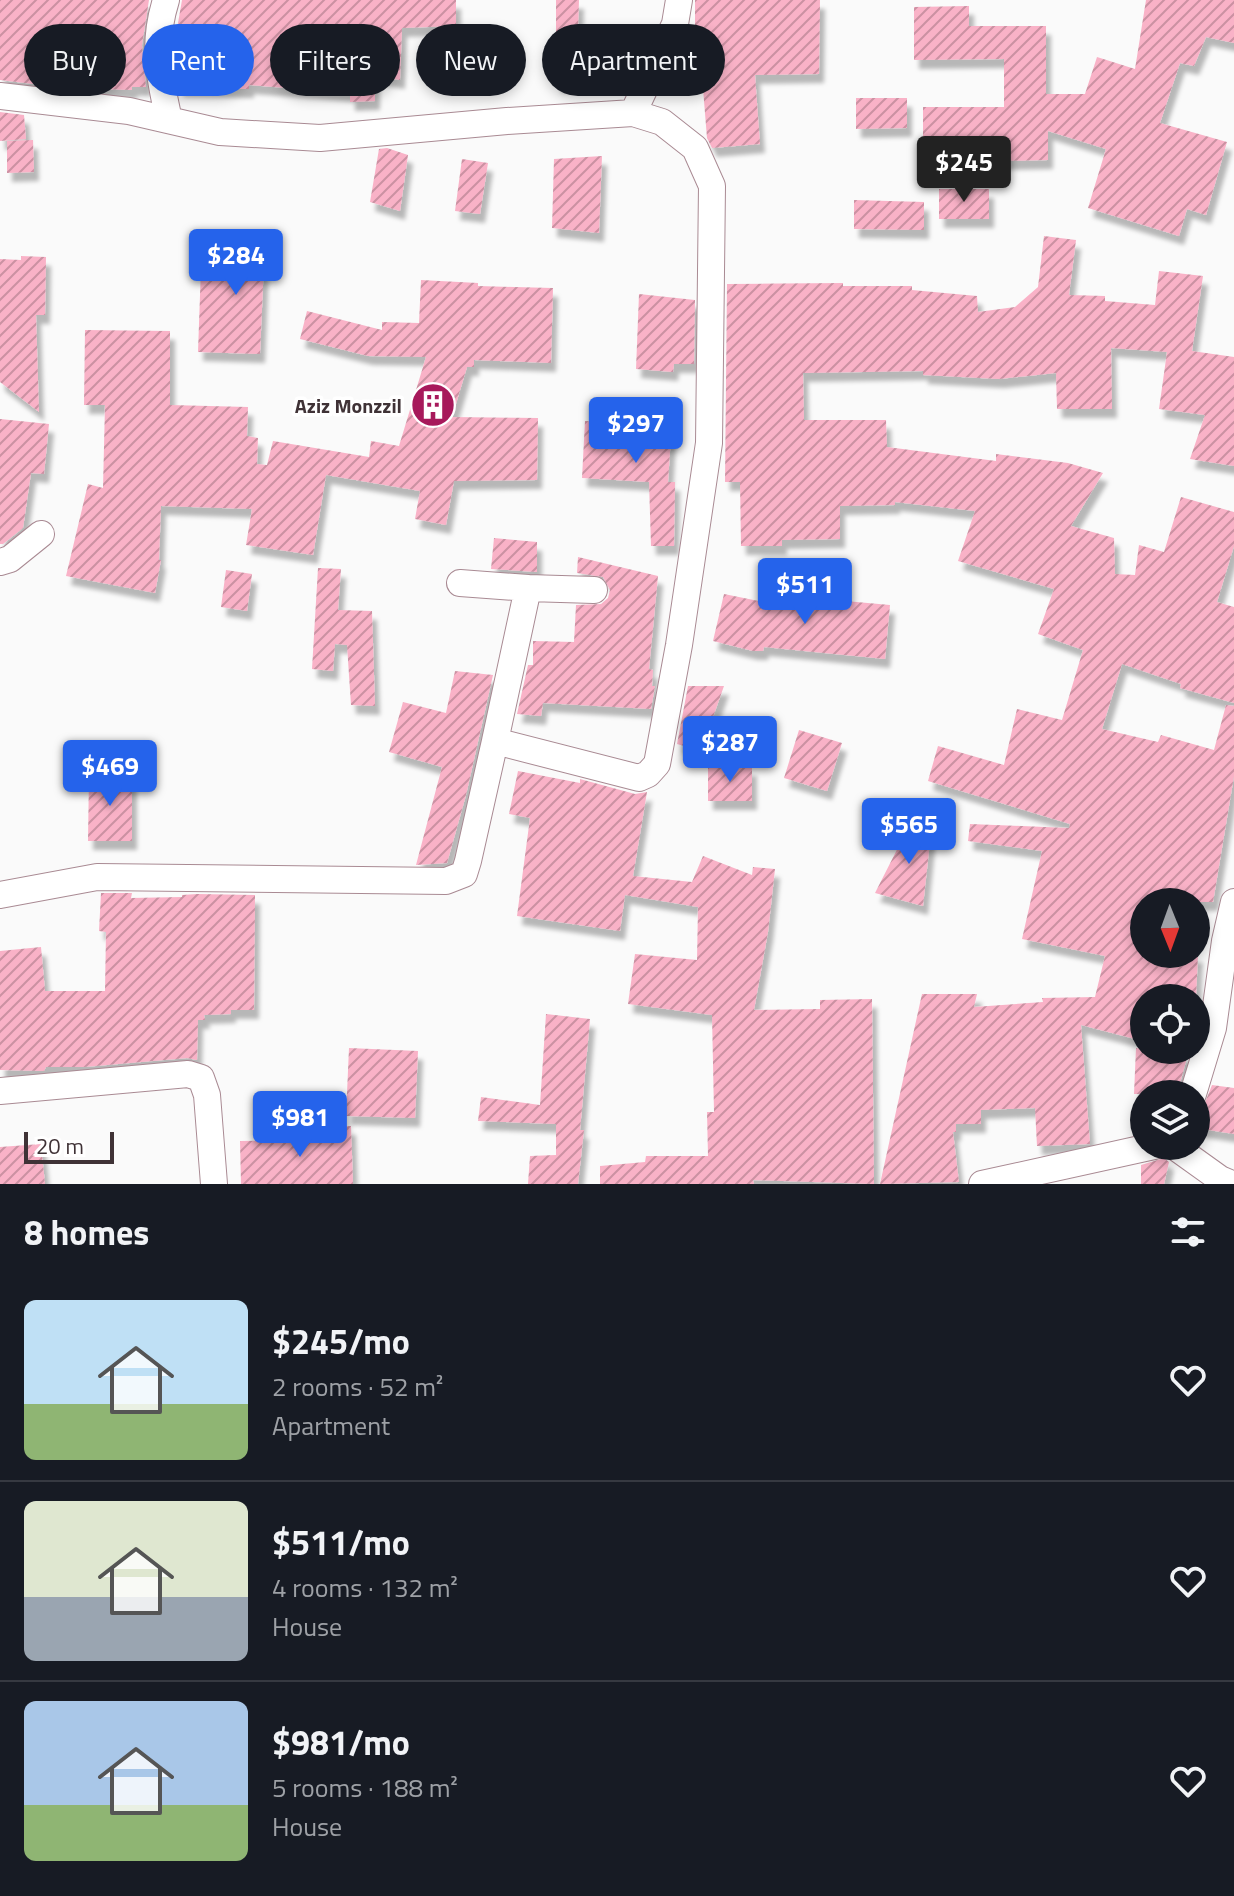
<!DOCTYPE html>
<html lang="en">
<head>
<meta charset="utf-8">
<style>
	body { margin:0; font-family:"Titillium Web",sans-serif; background:#242831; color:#f1f3f6; height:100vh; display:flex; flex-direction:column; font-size:30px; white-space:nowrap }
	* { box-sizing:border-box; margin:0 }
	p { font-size:26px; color:#9ea1a6 }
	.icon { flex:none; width:44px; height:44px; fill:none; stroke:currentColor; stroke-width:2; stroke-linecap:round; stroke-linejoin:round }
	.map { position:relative; height:1184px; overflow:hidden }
	.panel { display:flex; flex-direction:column; background:#171b24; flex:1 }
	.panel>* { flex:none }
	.guide { position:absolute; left:24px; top:24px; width:800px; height:72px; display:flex; gap:16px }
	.needle { width:52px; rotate:179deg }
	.tools { position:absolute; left:1130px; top:888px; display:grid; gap:16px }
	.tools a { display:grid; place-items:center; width:80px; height:80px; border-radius:50%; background:#171b24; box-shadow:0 4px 12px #0003; font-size:40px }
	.scale { position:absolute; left:24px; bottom:20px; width:90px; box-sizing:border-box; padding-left:8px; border:4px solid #3f3236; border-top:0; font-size:22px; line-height:28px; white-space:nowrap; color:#3f3236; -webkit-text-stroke:6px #fff; paint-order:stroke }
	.price { position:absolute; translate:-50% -68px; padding:0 18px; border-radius:8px; background:#2563eb; color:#fff; font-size:26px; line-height:52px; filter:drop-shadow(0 2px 4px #0008) }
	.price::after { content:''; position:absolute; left:50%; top:48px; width:24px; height:18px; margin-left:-12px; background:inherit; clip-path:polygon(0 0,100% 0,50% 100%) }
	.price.active { background:#222; color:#fff }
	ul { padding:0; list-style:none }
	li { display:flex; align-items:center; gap:24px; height:200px; padding:0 24px }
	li+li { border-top:2px solid #363941 }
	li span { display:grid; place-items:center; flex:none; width:224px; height:160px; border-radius:12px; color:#555 }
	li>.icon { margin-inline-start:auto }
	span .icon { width:96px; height:96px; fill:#fffc; stroke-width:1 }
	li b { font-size:34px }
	h2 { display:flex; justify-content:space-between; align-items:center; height:96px; padding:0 24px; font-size:34px }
	.tag { padding:0 28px; border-radius:36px; background:#171b24; box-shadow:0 4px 12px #0003; font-size:28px; line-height:72px }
	.tag.active { background:#2563eb; color:#fff }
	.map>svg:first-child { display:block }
	.building { fill:url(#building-hatch); filter:url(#shadow) }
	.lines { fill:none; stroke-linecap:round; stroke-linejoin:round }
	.minor-casing { stroke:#a98a93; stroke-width:28 }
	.minor { stroke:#fff; stroke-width:26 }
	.labels { text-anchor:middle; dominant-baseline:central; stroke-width:7; stroke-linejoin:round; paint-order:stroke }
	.poi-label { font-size:20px; font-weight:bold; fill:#3f3236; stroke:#fff; text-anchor:end }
</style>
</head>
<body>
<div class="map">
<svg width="1234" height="1184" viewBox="0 0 1234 1184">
	<defs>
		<pattern id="building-hatch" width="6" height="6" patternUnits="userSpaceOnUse" patternTransform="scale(2)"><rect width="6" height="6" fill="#f9b2c7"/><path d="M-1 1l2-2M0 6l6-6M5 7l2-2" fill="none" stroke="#cb91a2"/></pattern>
		<filter id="shadow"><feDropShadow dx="5" dy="9" stdDeviation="2" flood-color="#0004"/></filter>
	</defs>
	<rect width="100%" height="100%" fill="#fafafa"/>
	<!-- building -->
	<path class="building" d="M0 0H149L142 45 146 87H132V90L67 88 0 80Z
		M182 0H456V26L402 28 400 80 375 76V101L350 102V93L249 85V89L179 88 174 46Z
		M556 0H579L577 60 626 61 625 84H556Z
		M695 0H820L819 74 755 75 760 144 712 148 707 138 702 76H695Z
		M1146 0H1234V43L1206 37 1194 66 1180 63 1160 123 1227 142 1206 215 1187 209 1179 236 1088 208 1106 149 1048 131V160L998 161V137H923V107H1004V59L914 60V7L969 6V26H1046V94H1085L1097 57 1135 69Z
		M856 98H907V128L856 129Z
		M0 112 24 115 26 139 0 141Z
		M33 140 34 172 7 173V141Z
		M387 148 408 155 400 211 370 202 379 149Z
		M602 156 599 233 552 228 554 159Z
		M462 159 488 163 480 214 455 211Z
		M939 189H989V219H939Z
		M854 200 924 202V230L854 229Z
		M234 231H275V262H264L260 354 198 352 201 267 234 268Z
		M1044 236 1076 240 1069 295 1105 296V301L1155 305 1159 271 1203 276 1192 351 1234 357V466L1190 459 1205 415 1159 409 1167 352 1111 348 1112 409H1057L1056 373 999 379 923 375V371L803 373 804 420H886L887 447 996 461V454L1068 463 1103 473 1071 526 1114 538 1115 574 1135 575 1139 545 1164 552 1181 497 1234 512V546L1217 602 1234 607V703L1180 688 1181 684 1122 664 1102 729 1158 742 1161 735 1214 750 1226 705 1234 706V776L1213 902H1144V954H1198L1196 998H1144L1135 1039 1081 1025 1090 1144 1037 1146 1035 1108 981 1110V1124H956V1132H953L959 1182 880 1184 922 994H977L974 1007 1043 1002 1042 998 1095 997 1105 956 1022 939 1042 851 968 841 970 824 1069 828 1070 824 928 781 938 746 1004 765 1017 709 1062 720 1083 650 1038 634 1054 589 958 561 975 511 895 502V505L840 506V539L782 540V546H741L740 482H725L727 284 843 283V286H912V290L977 296 978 312 1015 307 1038 287Z
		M21 256 46 257 45 315H36L39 412 0 382V259L21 260Z
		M421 280 478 283V286L553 288 551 363 474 360V367H467L452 417 538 418 537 480 454 481 446 525 415 519 420 491 326 475 313 555 246 545 252 509 161 506 159 560H161L155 593 66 576 88 484 103 488 105 405H84L85 330 170 331V405L248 407 247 436 258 438 257 464 267 465 273 441 369 457 371 441 399 446 426 357 368 356 300 339 307 311 382 330V322L419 323Z
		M639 294 695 300 694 364H674L673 372 636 369Z
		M625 418 672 421 668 482H675L674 546H651L649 482 582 478 585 421 624 423Z
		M0 419 49 424 44 474 31 473 23 528 3 544H0Z
		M494 538 537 542V572L491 569Z
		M578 557 658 576 649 669 653 670 652 686H655L651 709 543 703 541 716 517 714 528 665H533V641L574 642 576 605 601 604 608 598 610 590 603 577 577 573Z
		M318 568 341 569 338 610 372 611 375 706 351 705 347 645 335 644 333 671 312 669Z
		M226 570 252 574 247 611 221 607Z
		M724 594 789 607 790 596 890 605 885 659 764 647 763 651H753L713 641Z
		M455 671 493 675 466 795 447 863 416 865 442 767 389 752 403 702 446 713Z
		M688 686H724L701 751 677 744Z
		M799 730 842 743 827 791 784 778Z
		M708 767H752V801H708Z
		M518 771 580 783V779L635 794 647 792 633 876 692 882 703 856 752 875 753 867 775 869 768 932 754 1010 820 1009V1000L872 999 874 1184 753 1180 754 1184H600V1166L645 1162 646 1156H708L707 1112H714L712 1015 628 1004 635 954 697 960 698 907 625 895 620 931 517 916 530 818 509 814Z
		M89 774H132V841H88Z
		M911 822 932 823 923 906 875 893Z
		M101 893H132L131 898 182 897V895L197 894 255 895 254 1010H231V1014L204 1015 205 1020H198L197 1060 187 1058 84 1067H46L44 1071 0 1070V951L41 947 45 991H105L106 932 99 931Z
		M546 1014 590 1019 580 1130H584L578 1184H528L530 1156 556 1155V1124L478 1121 481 1097 540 1105Z
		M349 1048 418 1051 415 1118 346 1116Z
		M1136 1048 1188 1054 1177 1094H1134Z
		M1212 1085 1234 1088V1134L1196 1128V1110L1204 1105Z
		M351 1126 353 1184H241L240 1141 304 1140 303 1128Z
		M41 1144 45 1184H0V1147Z
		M1164 1158 1169 1162 1164 1184H1141V1165Z"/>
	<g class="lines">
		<!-- minor casing -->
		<g class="minor-casing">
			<path id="minor" d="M166 0C152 45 159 75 169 120
				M0 96 129 111 220 132 320 138 507 121 633 113 675 24 679 0
				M0 562 10 559 41 534
				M460 583 528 588
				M495 741 528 588 594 590
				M0 895 97 877 446 881 464 874 468 861 495 741 639 778 648 774 657 764 679 645 709 443 712 186 695 148 662 122 633 113
				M0 1091 188 1074 201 1078 207 1095 214 1184
				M1193 1094 1213 1028 1225 941 1234 902
				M1174 1146 1220 1179 1232 1184
				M982 1184 1154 1146"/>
		</g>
		<!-- minor -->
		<use href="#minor" class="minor"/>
	</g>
	<!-- icons -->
	<defs>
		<g id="building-disc" transform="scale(2.3)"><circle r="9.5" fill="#a7195b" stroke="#fff"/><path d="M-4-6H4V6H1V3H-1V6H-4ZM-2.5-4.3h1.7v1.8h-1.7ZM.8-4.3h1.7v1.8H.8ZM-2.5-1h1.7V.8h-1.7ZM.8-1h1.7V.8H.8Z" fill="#fff"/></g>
	</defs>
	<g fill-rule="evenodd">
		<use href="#building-disc" x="433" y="405"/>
	</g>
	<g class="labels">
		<!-- poi labels -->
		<g class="poi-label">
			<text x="402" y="405">Aziz Monzzil</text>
		</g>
	</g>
</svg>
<div class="tools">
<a><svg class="needle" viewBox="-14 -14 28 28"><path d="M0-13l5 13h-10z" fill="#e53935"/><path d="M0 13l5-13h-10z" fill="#9ea1a6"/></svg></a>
<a><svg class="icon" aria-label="locate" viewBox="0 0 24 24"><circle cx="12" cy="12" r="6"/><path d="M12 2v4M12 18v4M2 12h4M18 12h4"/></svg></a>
<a><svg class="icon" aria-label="layers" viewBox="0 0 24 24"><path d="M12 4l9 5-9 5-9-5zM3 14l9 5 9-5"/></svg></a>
</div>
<div class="scale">20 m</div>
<b class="price active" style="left:964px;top:204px">$245</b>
<b class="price" style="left:236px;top:297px">$284</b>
<b class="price" style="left:636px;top:465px">$297</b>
<b class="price" style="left:805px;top:626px">$511</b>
<b class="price" style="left:730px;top:784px">$287</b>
<b class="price" style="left:110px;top:808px">$469</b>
<b class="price" style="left:909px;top:866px">$565</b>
<b class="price" style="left:300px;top:1159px">$981</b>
<div class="guide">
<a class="tag">Buy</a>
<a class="tag active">Rent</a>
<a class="tag">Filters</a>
<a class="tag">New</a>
<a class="tag">Apartment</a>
</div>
</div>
<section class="panel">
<h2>8 homes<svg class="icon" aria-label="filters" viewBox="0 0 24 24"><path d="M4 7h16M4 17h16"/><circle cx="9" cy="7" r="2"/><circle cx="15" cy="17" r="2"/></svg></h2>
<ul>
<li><span style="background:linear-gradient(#bfe0f5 65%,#8fb573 0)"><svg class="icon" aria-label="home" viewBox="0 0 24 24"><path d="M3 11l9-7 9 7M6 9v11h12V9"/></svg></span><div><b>$245/mo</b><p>2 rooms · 52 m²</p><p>Apartment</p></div><svg class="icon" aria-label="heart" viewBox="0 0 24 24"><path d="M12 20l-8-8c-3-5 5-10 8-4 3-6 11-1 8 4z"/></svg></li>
<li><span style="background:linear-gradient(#dfe7d0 60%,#9aa5b1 0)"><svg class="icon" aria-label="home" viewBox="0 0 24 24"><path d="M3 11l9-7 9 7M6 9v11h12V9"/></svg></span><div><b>$511/mo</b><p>4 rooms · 132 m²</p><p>House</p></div><svg class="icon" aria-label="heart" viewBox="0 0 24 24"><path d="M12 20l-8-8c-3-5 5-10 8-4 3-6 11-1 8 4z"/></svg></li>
<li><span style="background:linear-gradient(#a9c7e8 65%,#8fb573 0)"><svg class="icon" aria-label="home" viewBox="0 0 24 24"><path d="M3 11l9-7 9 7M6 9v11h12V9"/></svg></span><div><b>$981/mo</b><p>5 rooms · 188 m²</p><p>House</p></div><svg class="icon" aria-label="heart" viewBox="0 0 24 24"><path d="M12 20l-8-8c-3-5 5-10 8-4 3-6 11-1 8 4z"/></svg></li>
</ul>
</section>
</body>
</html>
